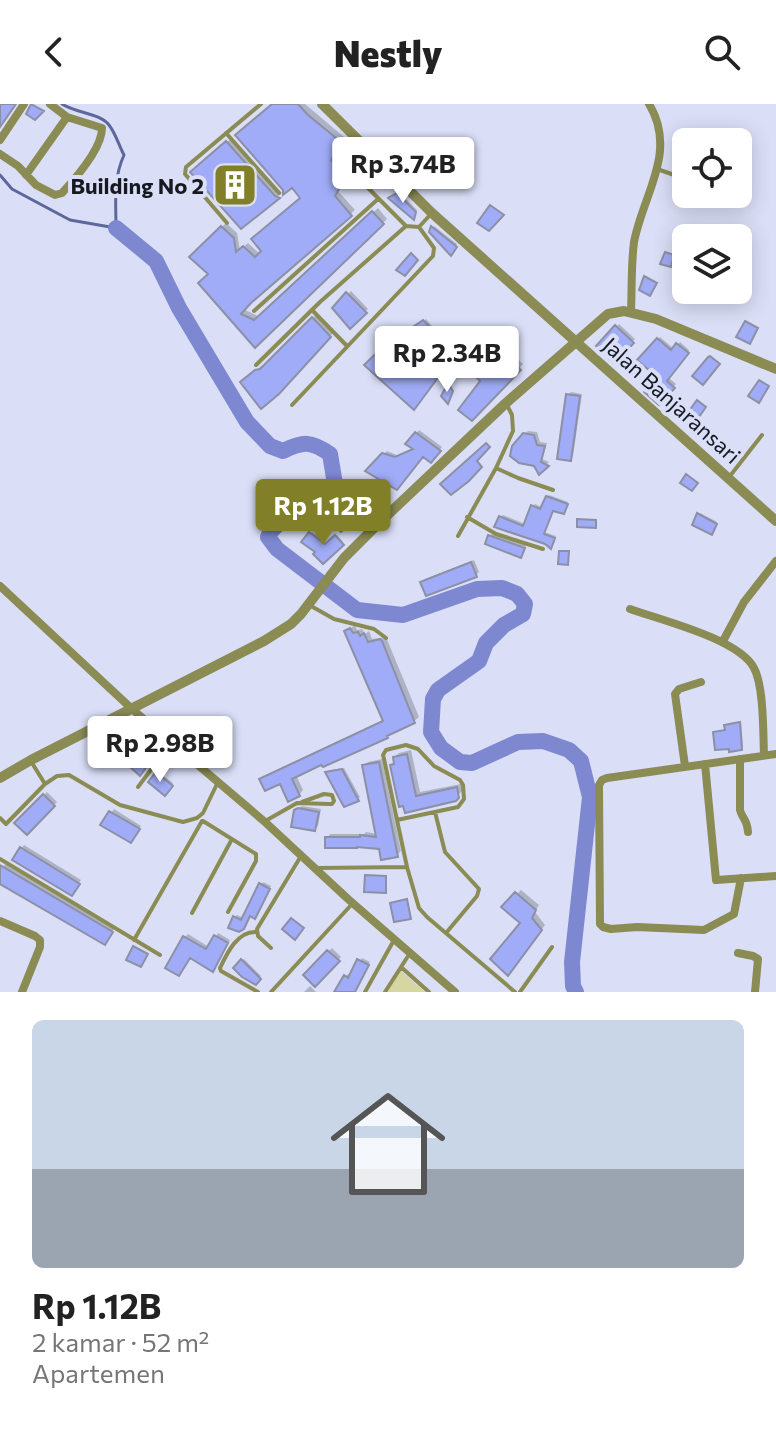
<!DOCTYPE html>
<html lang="id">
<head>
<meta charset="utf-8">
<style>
	body { margin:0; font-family:Commissioner,sans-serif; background:#f2f2f2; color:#222; height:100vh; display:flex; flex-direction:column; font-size:30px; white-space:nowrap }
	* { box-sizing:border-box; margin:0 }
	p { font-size:26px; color:#767676 }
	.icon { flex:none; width:44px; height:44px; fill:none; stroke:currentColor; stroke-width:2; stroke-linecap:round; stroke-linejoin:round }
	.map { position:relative; height:888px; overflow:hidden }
	.sheet { display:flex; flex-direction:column; background:#fff; flex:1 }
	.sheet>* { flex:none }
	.fabs { position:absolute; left:672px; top:24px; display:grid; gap:16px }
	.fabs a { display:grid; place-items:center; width:80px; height:80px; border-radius:12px; background:#fff; box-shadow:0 4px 20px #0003; font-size:40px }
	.price { position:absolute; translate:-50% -68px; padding:0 18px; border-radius:8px; background:#fff; color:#222; font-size:26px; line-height:52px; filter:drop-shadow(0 2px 4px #0008) }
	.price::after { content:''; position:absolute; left:50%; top:48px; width:24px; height:18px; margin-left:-12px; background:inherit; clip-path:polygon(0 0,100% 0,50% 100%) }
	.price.on { background:#818028; color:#fff }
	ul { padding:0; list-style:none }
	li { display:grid; align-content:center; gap:16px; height:424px; padding:0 32px }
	li span { display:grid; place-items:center; height:248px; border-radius:12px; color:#555 }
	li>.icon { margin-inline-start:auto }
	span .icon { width:144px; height:144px; fill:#fffc; stroke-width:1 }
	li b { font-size:34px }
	header { display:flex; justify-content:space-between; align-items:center; height:104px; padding:0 32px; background:#fff; font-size:36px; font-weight:800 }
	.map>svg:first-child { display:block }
	.green { fill:#d5d6a2 }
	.shadow { fill:#0003 }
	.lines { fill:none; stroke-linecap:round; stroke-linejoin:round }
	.stream { stroke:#5e679c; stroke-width:3 }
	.river { stroke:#7d88d0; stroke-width:16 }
	.building { fill:#a0acf7; stroke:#8c90a6; stroke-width:2 }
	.service { stroke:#8b8b54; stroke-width:4 }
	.minor { stroke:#8b8b54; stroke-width:8 }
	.tertiary { stroke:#8b8b54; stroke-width:10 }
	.labels { text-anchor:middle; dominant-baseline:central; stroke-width:8; stroke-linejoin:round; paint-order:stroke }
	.poi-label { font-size:22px; font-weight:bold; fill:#171921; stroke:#dadff7; text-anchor:end }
	.street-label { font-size:22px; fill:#171921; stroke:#dadff7 }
</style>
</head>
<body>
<header><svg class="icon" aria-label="back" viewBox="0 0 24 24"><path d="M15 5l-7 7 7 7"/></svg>Nestly<svg class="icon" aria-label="search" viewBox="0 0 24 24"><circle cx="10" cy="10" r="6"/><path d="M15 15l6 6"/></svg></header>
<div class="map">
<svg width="776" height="888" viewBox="0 0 776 888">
	<rect width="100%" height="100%" fill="#dadff7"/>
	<!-- green -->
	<path class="green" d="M399 865 425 888H388Z"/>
	<!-- shadow -->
	<path class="shadow" d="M274 0H305L344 33 334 51 350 68 338 87 355 106 243 205 260 213 378 104 387 115 255 241 211 170 192 153 226 119 237 129 240 146 248 139 261 151 302 94Z
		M232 34 282 89 241 122 197 63Z
		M400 89 417 106 414 114 391 94Z
		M434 122 457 140 451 149 431 128Z
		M351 187 368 205 350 222 335 204Z
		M317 210 334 228 283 283 243 279 261 262 266 261Z
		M426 215 439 230 425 238 413 225Z
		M619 220 635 235 624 246 638 258 660 233 674 245 680 238 689 246 668 273 676 280 659 299 660 273 642 258 632 269 598 242Z
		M400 228 443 265 418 299 367 261Z
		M507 245 523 260 472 314 482 276 468 261 478 251 491 265Z
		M571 288 582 290 573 352 570 355 568 291Z
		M419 326 442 343 431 356 423 351 368 367 387 347 399 352 415 344 408 340Z
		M528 327 537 328 540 338 547 339 542 355 549 358 539 368 535 360 514 343Z
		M356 377 362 381 357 387 352 383Z
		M375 391 380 395 375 401 370 397Z
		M549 391 568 398 565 406H554L544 428 556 432 552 440 501 413 503 411 525 420 533 402 535 400 543 404Z
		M329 405 347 419 341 425 325 408Z
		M700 409 717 418 713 427 699 411Z
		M312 428 328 440 337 431 343 438 323 457 318 448 304 438Z
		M493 429 526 441 524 449 521 452 490 432Z
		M474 456 479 468 476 471 422 478 425 475Z
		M355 521 357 526 362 525 365 530 369 527 372 535 386 533 419 613 414 617 390 629 387 632 296 671 303 686 299 691 281 678 262 675 266 671 385 615 347 527Z
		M741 618 743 642 741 644 715 628 727 626 728 620Z
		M131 631 137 637 131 644 148 659 140 669 119 650 129 639 126 636Z
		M411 646 420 688 461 680 462 687 452 697 405 700 395 653 399 649Z
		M382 655 401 747 397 751 380 743 327 734 330 730H364L366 728 378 730 364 662 368 658Z
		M344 664 360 693 357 696 328 668 330 666Z
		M158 668 173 679 165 690 151 678Z
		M47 688 57 698 27 728 17 719Z
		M302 702 321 705 318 722 315 725 296 707Z
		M114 705 141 722 133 734 103 720Z
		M24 741 81 776 74 787 14 756Z
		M5 760 114 825 108 836 0 777V767Z
		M263 778 271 782 257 810H250L243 824 234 813 237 811 244 814Z
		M521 786 539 801 535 808 545 821 512 865 523 819 504 803Z
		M218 829 230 836 216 862 190 852 185 833 188 830 209 843Z
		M332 844 341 853 315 880 306 871Z
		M362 854 370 858 354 888H337L345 873 348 870 351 872Z
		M244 855 261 872 255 878 235 864Z
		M310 882 316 888H304Z"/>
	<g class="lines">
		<!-- stream -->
		<path class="stream" d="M0 71 12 85 70 116 116 124C116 98 113 75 124 51 119 42 116 30 109 21 100 9 75 9 62 0"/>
		<!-- river -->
		<path class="river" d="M116 124 156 157 179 204 247 318 270 342 283 347C304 337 311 337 330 350L336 386 325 400C307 402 275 416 268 433L277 445 357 506 403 511 477 485 502 484 517 490 525 500 523 510 504 521 486 539 479 557 438 586 433 595 431 628 441 644 460 658 472 659 518 638 543 637 569 646 581 657 590 693 572 858 573 882 576 888"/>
	</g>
	<!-- building -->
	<path class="building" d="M0 0H16L0 23Z
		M31 0 44 7 35 16 26 10Z
		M272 0H298L308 11 341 38 331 56 346 73 335 92 352 112 251 199 241 210 254 216 372 107 384 120 255 244 198 179 208 170 189 153 221 122 234 134 236 148 243 142 255 153 261 147 251 135 300 94 292 84 283 91V86L235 31Z
		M226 37 275 92 280 94 241 125 190 68Z
		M395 37 403 50 391 57 381 45Z
		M397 89 416 108 414 116 388 94Z
		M490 101 504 111 489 127 477 119Z
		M431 122 457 143 451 152 429 128Z
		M665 148 674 151 671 163 660 160Z
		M411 149 418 156 405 172 396 166Z
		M644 172 657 179 650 192 639 186Z
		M346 188 367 209 350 225 332 204Z
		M312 213 331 233 279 290 261 305 240 278 255 266 260 265Z
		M423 216 439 233 424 240 410 225Z
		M745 217 758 224 750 240 736 233Z
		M615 221 634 239 623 250 639 263 632 271 616 257 614 259 596 242Z
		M395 231 440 271 414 306 364 261Z
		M657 234 671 246 676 239 689 249 667 277 675 284 659 301 644 288 657 273 637 256Z
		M502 247 521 266 472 317 458 306 480 277 465 261 473 254 486 268Z
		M710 252 720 260 703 281 692 272 708 253Z
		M759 276 769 282 759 299 748 292Z
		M448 279 453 287 448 300 441 292Z
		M566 290 580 292 571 357 557 355Z
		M697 296 706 303 699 313 689 307Z
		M415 328 441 347 431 359 423 353 397 386 365 367 382 349 395 353 413 345 405 340Z
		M523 329 534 331 537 341 545 342 541 358 549 362 539 371 534 362 519 359 510 352 512 342Z
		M486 339 490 343 477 357 482 363 469 377 451 391 440 380Z
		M686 370 698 379 692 387 680 379Z
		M546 392 568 400 564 410 553 407 544 430 555 434 551 445 545 440 494 423 499 412 523 422 531 401 540 405Z
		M326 405 347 422 341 428 323 408Z
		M697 409 717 420 712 431 692 421Z
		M577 415 596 416V424L577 423Z
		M309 428 325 440 335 431 344 441 323 460 313 450 315 448 301 438Z
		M488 431 525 444 521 454 485 440Z
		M559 447H569L568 461 558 460Z
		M471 458 477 473 426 492 420 478Z
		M350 524 353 529 358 528 360 532 364 529 368 538 380 535 382 537 415 619 387 632 388 634 323 663 321 661 292 675 300 692 288 698 280 680 265 687 259 675 383 617 344 527Z
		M740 618 742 646 729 648V645L715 646 713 628 725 626 724 621Z
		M128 631 137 639 131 646 148 661 140 672 116 650 126 639 123 636Z
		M407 650 416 692 457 683 459 694 456 697 405 709 403 702 399 703 390 661 394 660 393 653Z
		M379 658 398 753 381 756 379 745 357 743V744H325V733H360V731L376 733 362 661Z
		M342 665 359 697 344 703 325 668Z
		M156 668 173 682 165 692 148 678Z
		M43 690 55 702 27 731 14 719Z
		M298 704 319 708 315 727 291 723 294 706Z
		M109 707 140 725 131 739 100 721Z
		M20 743 80 780 72 792 12 756Z
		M0 761 113 828 105 841 0 780Z
		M365 771 386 772V789L364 788Z
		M259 779 270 785 255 815 250 812 244 825 239 828 228 824 233 812 241 816Z
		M515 788 536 806 532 814 542 826 508 872 490 855 520 819 501 803Z
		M407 795 411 815 394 818 390 799Z
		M291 814 304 824 295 836 282 825Z
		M214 831 228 839 213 868 190 854 179 872 165 864 183 832 206 845Z
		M133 842 148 850 141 863 126 856Z
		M327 846 340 857 315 883 303 871Z
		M241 855 261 875 256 881 242 873 233 864Z
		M357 855 369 861 355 888H334L344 871 348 874Z"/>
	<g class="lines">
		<!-- service -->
		<path class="service" d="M226 29 279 89
			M657 65 686 75
			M351 67 406 122 419 123 430 111
			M227 119 185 70 186 63 261 0
			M312 206 347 242
			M254 207 378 95
			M256 261 320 198 406 122
			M292 301 433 152 434 144 419 123
			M496 364 518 374 553 386
			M730 372 762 331
			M467 413 496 430 543 445
			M458 432 496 364 513 327 512 311 507 301
			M311 502 334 515 374 525 386 534
			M100 622 113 636 117 635 131 622H134L153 637
			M45 680 57 672 69 671 120 701 183 718 197 714 203 709 217 680
			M138 683 159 655 153 637 158 628
			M435 708 445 748 479 785 477 792 446 829
			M0 714 6 720 45 680 32 659
			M267 716 297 699 329 700H332L334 697 332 691 324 690 302 698
			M397 716 458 703 464 695 463 681 460 676 434 662 418 645 406 641 386 646 383 651 384 655 407 763
			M203 717 256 750V757L228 808
			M0 755 160 851
			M316 764 407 763 419 804 427 813 515 888
			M192 809 232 735
			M257 828C238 826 227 849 220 864L221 867 258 888
			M134 836 202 717
			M271 844 258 832 257 825 301 752
			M401 863 429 888
			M271 888 353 799
			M365 888 394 836
			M385 888 410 849
			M520 888 552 843"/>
		<!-- minor -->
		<path class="minor" d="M0 36 24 0
			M0 50 18 62 36 81 55 91 62 89C75 75 102 44 102 24L67 13 50 0
			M26 71 67 13
			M631 207C632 185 631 161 634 138 643 90 678 48 649 0
			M0 482 132 605 265 718 348 795 455 888
			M630 505C661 516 739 535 754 564 764 583 763 628 764 651
			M723 537 744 498 776 457
			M740 655V706C742 715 747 714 748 728
			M705 660 716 776 776 772
			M685 662 675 590 679 585 701 578
			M741 774 734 810 704 826 637 823 611 825 603 823 600 820 599 681 602 676 607 674 776 650
			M0 817 35 832 40 836V843L22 888
			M738 849 753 852 758 855 755 888"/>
		<!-- tertiary -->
		<path class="tertiary" d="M322 0 432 109 776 417
			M0 674 31 656 264 537 291 520 301 510 344 454 379 419 506 299 608 210 624 207 656 215 776 265"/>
	</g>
	<!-- icons -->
	<defs>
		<g id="building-square" transform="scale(2.3)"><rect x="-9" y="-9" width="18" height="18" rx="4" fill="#818028" stroke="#dadff7"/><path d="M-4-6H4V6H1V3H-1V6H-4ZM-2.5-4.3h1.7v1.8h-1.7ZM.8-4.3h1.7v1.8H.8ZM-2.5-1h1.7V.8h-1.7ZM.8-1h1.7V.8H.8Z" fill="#fff"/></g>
	</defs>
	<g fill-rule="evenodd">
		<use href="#building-square" x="235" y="81"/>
	</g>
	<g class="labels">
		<!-- poi labels -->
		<g class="poi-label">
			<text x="204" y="81">Building No 2</text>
		</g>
		<!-- street labels -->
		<g class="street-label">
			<text transform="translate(672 296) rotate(42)">Jalan Banjaransari</text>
		</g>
	</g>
</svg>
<div class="fabs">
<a><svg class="icon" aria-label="locate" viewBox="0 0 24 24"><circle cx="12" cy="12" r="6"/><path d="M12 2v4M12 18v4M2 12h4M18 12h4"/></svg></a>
<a><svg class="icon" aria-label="layers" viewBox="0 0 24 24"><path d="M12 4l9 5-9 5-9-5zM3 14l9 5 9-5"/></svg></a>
</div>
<b class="price" style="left:403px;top:101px">Rp 3.74B</b>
<b class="price" style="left:447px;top:290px">Rp 2.34B</b>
<b class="price on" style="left:323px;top:443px">Rp 1.12B</b>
<b class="price" style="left:160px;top:680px">Rp 2.98B</b>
</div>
<section class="sheet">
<ul>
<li><span style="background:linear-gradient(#c9d6e8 60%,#9aa5b1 0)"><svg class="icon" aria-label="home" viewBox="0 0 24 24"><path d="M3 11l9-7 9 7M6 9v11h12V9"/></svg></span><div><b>Rp 1.12B</b><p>2 kamar · 52 m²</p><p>Apartemen</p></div></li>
</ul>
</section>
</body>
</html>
